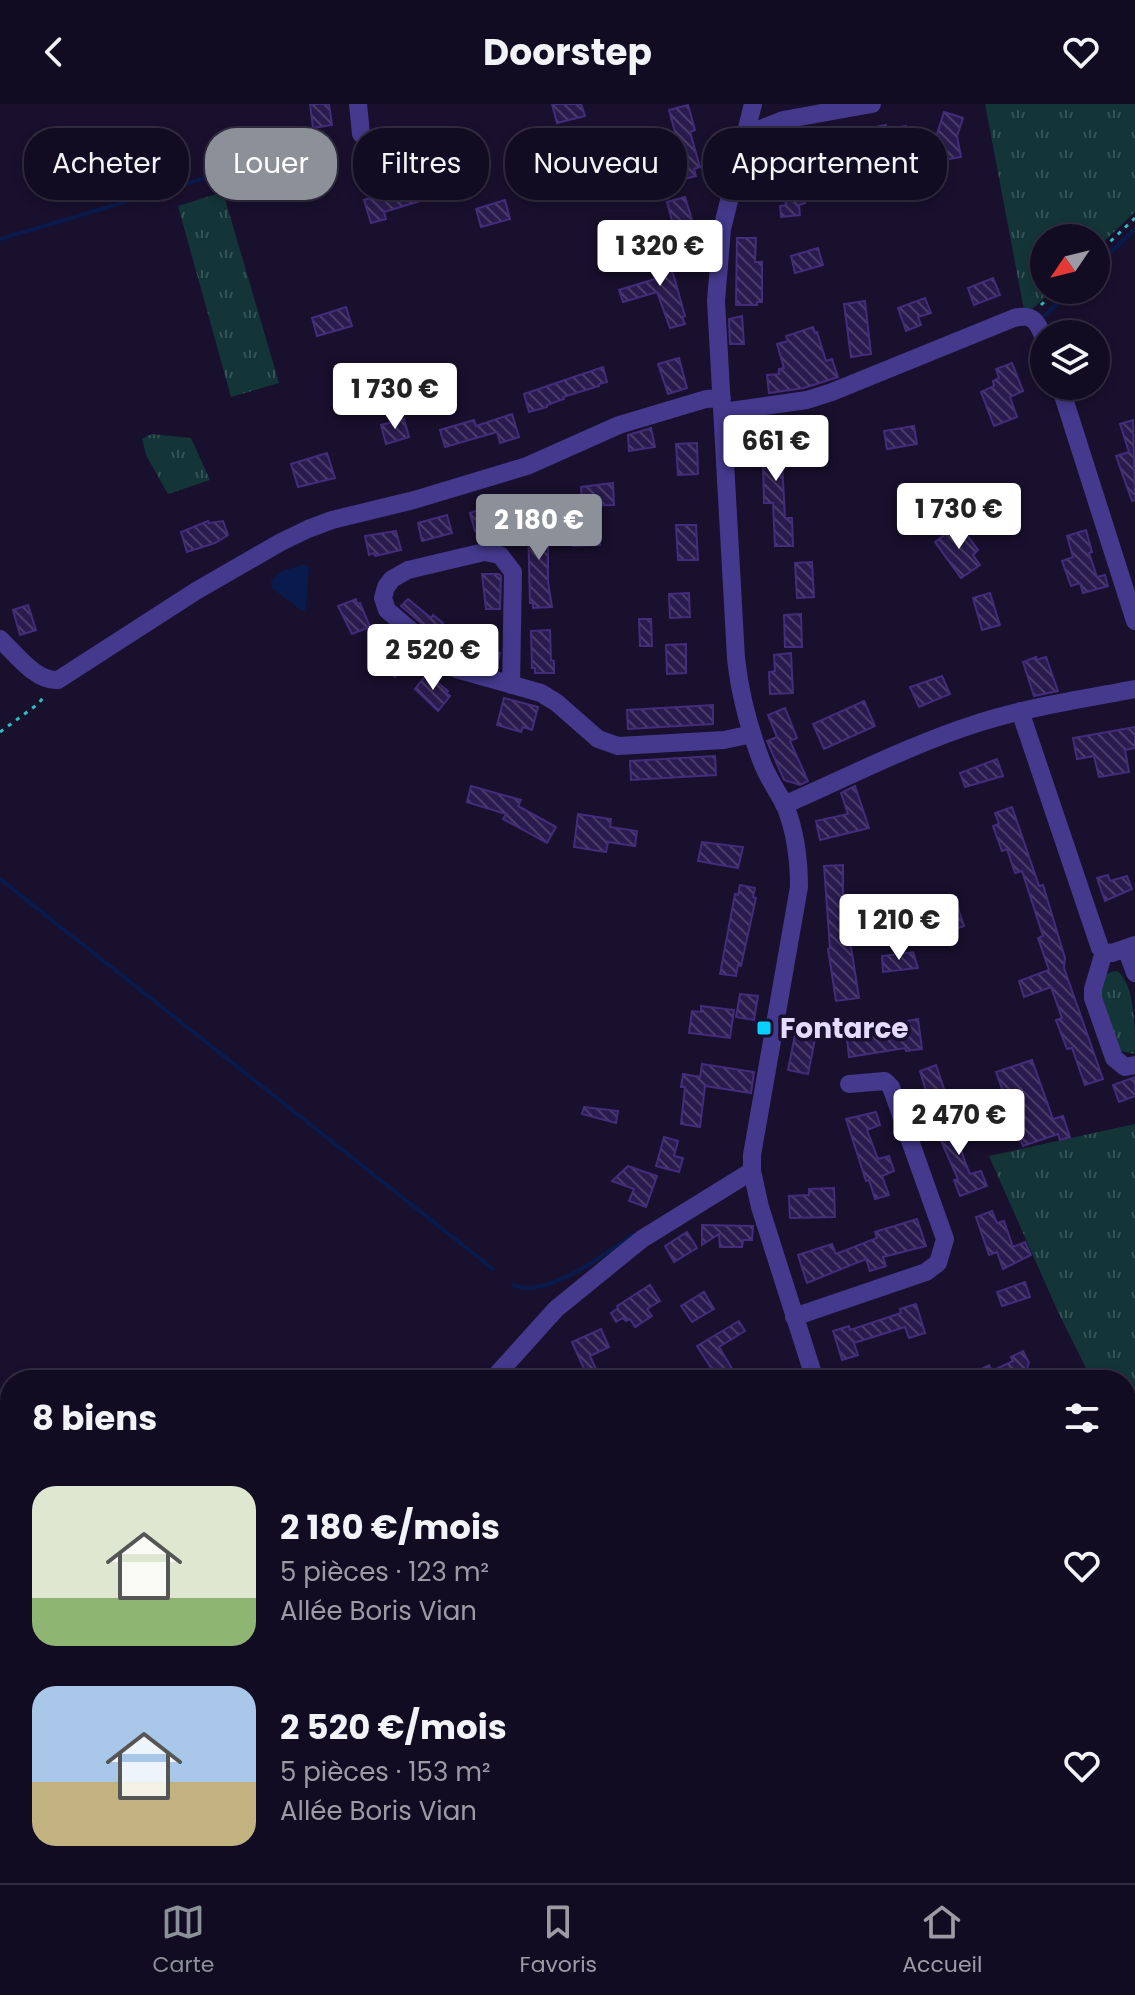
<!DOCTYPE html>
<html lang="fr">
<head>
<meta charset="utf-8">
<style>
	body { margin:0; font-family:Poppins,sans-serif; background:#1f1a2f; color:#f1f3f6; height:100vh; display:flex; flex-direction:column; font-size:30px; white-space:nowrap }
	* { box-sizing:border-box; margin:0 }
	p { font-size:26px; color:#9c9ba5 }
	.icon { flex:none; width:44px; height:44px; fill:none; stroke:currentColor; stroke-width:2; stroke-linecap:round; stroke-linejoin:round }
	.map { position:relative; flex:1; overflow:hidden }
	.details { position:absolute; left:0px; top:1266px; width:1136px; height:514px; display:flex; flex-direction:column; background:#120c22; border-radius:32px 32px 0 0; box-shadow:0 4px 12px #0003,0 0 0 2px #312c40 }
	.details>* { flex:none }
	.banner { position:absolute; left:24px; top:24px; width:1088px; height:72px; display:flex; gap:16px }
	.needle { width:52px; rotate:235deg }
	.tools { position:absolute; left:1030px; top:120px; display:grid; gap:16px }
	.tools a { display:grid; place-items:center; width:80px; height:80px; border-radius:50%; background:#120c22; box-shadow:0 4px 12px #0003,0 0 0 2px #312c40; font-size:40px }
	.price { position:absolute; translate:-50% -68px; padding:0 18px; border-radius:8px; background:#fff; color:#222; font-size:26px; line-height:52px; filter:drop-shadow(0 2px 4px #0008) }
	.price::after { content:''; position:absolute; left:50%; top:48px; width:24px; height:18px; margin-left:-12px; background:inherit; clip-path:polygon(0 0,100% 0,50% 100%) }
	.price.selected { background:#8c9099; color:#fff }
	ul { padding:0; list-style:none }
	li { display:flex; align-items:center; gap:24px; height:200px; padding:0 32px }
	li span { display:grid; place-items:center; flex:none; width:224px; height:160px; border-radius:24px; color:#555 }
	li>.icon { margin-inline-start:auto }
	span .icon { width:96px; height:96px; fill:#fffc; stroke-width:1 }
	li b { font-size:34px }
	h2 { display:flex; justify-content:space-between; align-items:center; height:96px; padding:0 32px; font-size:34px }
	.tag { padding:0 28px; border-radius:32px; background:#120c22; box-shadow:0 4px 12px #0003,0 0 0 2px #312c40; font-size:28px; line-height:72px }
	.tag.selected { background:#8c9099; color:#fff }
	header { display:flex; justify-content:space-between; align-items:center; height:104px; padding:0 32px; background:#120c22; font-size:36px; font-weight:700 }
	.menu { display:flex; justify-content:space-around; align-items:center; height:112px; border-top:2px solid #312c40; background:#120c22; font-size:22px; color:#9c9ba5 }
	.menu a { display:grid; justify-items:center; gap:4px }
	.menu .selected { color:#8c9099 }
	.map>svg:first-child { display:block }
	.grass { fill:url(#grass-tufts) }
	.water { fill:#091b4d }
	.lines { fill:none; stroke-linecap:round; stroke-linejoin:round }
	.stream { stroke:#091b4d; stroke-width:4 }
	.building { fill:url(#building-back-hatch); stroke:#432c7b; stroke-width:2 }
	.path { stroke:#2bbfc3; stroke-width:3; stroke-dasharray:4 6; stroke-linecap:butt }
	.minor { stroke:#44398d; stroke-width:18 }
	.poi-dot { fill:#08d0ff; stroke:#18102d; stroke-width:3 }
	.labels { text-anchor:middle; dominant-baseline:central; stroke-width:7; stroke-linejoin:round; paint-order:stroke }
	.poi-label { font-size:28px; font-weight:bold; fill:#e3dcff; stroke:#18102d; text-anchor:start }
</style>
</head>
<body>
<header><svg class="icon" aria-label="back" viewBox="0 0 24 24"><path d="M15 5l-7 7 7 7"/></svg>Doorstep<svg class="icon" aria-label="heart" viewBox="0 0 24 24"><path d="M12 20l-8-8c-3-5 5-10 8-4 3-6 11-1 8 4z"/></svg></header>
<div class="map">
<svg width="1135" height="1779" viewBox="0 0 1135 1779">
	<defs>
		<pattern id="grass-tufts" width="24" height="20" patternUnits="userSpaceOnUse" patternTransform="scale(2)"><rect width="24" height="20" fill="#133537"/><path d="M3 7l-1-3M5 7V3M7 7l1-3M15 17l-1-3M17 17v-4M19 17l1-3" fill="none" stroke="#355255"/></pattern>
		<pattern id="building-back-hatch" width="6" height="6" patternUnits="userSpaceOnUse" patternTransform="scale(2)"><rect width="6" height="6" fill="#2a1b4e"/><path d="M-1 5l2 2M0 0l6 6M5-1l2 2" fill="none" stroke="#493c69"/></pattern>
	</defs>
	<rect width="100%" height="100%" fill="#18102d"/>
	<!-- grass -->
	<path class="grass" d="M985 0H1135V108L1096 145V134H1044V186H1053L1031 206H1024Z
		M797 25 799 36 830 30 833 43 755 56 785 28Z
		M223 88 279 279 231 293 178 102Z
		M151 330 191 334 210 376 168 390 146 351 142 335Z
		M1117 867C1135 880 1135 924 1135 950L1120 947 1098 884C1103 873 1105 868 1117 867Z
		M1135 1020V1361L1126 1345V1276H1092L1058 1208 989 1052Z"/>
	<!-- water -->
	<path class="water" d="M305 460 309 463 306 505 302 507 272 484 271 477 282 467Z"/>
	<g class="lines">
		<!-- stream -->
		<path class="stream" d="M0 135 269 55
			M1096 162 1135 125
			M1045 211 1071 186
			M0 775 493 1165
			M513 1181C546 1196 606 1149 633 1131"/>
	</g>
	<!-- building -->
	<path class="building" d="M310 0H329L332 21 313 24Z
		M552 0H581L585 12 557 19Z
		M688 1 695 26 690 28 700 63 694 65 696 72 684 75 674 40 678 39 669 6Z
		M944 8 963 14 957 32 961 53 923 60 920 46 939 43 937 30Z
		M886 21 887 26 906 22 910 42 870 49 871 54 854 58 849 34 866 31 865 25Z
		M797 56 805 99 799 101 800 111 781 113 780 102 786 101 780 59Z
		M592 65 598 87 570 95 569 92 556 96 551 79Z
		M440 66 447 89 384 108 386 115 371 119 364 96 423 79 421 72Z
		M685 93 693 119 674 124 667 98Z
		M505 96 510 115 481 123 476 105Z
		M737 134H756L755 158H762V198H757V201H736Z
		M666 144 685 212 682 213 685 220 670 224 657 188 623 198 619 186 655 175 648 149Z
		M818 144 823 161 795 169 791 152Z
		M993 174 1000 191 974 201 968 184Z
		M925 194 931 209 918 213 921 221 906 227 898 204Z
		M865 197 871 250 851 253 844 200Z
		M346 203 352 222 317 232 312 214Z
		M742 212 744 240H730L729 215Z
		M813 223 815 229 817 228 826 257 832 255 838 273 804 284 769 289 767 271 779 270V265L784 264 777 240 788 237 786 232Z
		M679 254 687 284 668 290 658 260Z
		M1012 259 1023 287 1010 293 1017 313 994 322 981 288 994 282 993 277 999 274 996 265Z
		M603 263 607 278 599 280V282L563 293 564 295 547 301V303L529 308 524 290Z
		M512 310 519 333 500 339 497 328 445 343 440 326 474 316 476 322Z
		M404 315 409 333 386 340 381 321Z
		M1133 316 1135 396 1132 397 1116 352 1129 348 1120 320Z
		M780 319 785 414H792L793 442H775L773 399H764L762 320Z
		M914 322 917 340 887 345 884 327Z
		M651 324 655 343 629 347 628 331Z
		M697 339 698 370 678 371 676 340Z
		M327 349 335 374 298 383 291 360Z
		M613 379 614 401 582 402 581 383Z
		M500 398 505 417 500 418V421L475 427 470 409Z
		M447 411 452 429 422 437 418 419Z
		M548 413V478L552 503 533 504V499H530L528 421 529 414Z
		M208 417 209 419 223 417 228 431 215 439 187 448 181 428Z
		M959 420 978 446 973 451 980 461 961 474 935 438Z
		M676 421H696L698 456H678Z
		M599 423 600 441 573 442 572 424Z
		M1086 426 1092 448 1089 449 1097 473 1105 471 1108 482 1083 489 1080 479 1071 482 1062 457 1073 453 1067 432Z
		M396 427 401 446 375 452 374 449 369 451 365 432Z
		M812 458 814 493 797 494 795 459Z
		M482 470H499L501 472 500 505H486Z
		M689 489 690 513 670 514 669 490Z
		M990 489 1000 521 982 526 973 494Z
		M356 495 357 500 360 499 370 523 352 530 338 502Z
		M408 495 431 514 433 511 443 519 434 530 401 502Z
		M28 501 36 526 20 531 13 506Z
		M801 510 802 543H785L784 511Z
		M639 515H651L652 542H640Z
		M550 526 551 556 554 557V569H535V564H532L531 527Z
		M383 539 407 558 395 573 372 553Z
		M686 540V569L667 570 666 541Z
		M466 543 500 549 496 564 462 554Z
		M791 549 793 589 770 590 769 568 775 567 774 551Z
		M1036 553V556L1046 553 1058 587 1034 592 1023 558Z
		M427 570 448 587 446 589 450 592 438 607 415 585Z
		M942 572 950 590 919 603 910 583Z
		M504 594 538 603 532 626 523 623 521 628 497 621Z
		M864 597 875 622 824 645 813 620Z
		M713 601V620L628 625 627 606Z
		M785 604 797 634 790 637 808 677 800 681 784 676 767 637 777 633 768 611Z
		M1135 623V644L1125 646 1129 668 1099 673 1094 652 1077 655 1073 634Z
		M715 652 716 671 631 676 630 657Z
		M997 655 1003 672 965 683 960 669Z
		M471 682 521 696 518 702 556 723 547 739 503 715 506 710 467 698Z
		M855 682 869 724 820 736 816 717 848 710 841 689Z
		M1012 703 1039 782 1043 781 1065 854 1064 864 1103 975 1085 981 1072 944 1067 945 1056 916 1062 914 1051 883 1024 893 1019 877 1049 866 1038 834 1043 832 1022 767 1015 769 1007 745 1002 747 993 722 999 720 995 709Z
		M578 710 611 715 610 723 637 727 635 742 608 738 606 748 574 743Z
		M702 738 743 743 738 764 698 757Z
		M843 761V792L859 894 836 897 828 845 830 844 824 762Z
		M1108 771 1110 777 1127 772 1132 785 1105 797 1097 774Z
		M740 781 755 784 753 793 756 794 741 862 738 861 736 872 720 870 735 790 738 791Z
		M955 794 964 822 949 827 946 820 929 826 921 805Z
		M913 848 918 864 883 868 882 852Z
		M740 890 758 892 754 916 736 913Z
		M701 902 734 906 730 934 689 929 692 907 701 908Z
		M918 915 922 945 906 947 905 944 849 953 846 924 862 922 863 934 903 930 902 918Z
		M795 931 815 935 808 970 788 966Z
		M1032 956 1053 1015 1063 1012 1070 1033 1060 1036 1058 1030 1023 1042 996 968Z
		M702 960 754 968 751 989 705 982 700 1023 681 1020 685 983H681L683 970 700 973Z
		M936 961 947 994 930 1000 920 967Z
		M1135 973V992L1119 998 1113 981Z
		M584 1003 618 1007 616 1019 582 1010Z
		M876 1008 880 1021 867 1026 878 1055 889 1052 894 1067 882 1072 889 1091 875 1095 869 1076 866 1077 846 1015Z
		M962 1013 968 1029 957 1033 965 1058 970 1070 981 1067 987 1082 960 1092 954 1076 958 1075 935 1023Z
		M664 1033 678 1037 674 1052 683 1054 679 1068 656 1062Z
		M628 1062 657 1072 646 1103 629 1097 634 1085 612 1077Z
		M834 1084 835 1113 790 1114 789 1092 809 1091V1085Z
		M992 1107 997 1119 1004 1117 1013 1143 1025 1138 1031 1151 1003 1165 997 1148 989 1151 976 1113Z
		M917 1115 926 1142 883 1153 886 1162 870 1167 866 1155 807 1179 798 1151 832 1140 836 1150 877 1134 875 1128Z
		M702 1121 753 1122 752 1136H743L742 1143H720L719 1130 702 1141Z
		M687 1128 697 1144 674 1158 665 1142Z
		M1025 1178 1030 1193 1002 1202 997 1188Z
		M650 1181 660 1197 647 1205 652 1212 635 1223 630 1215 626 1217 623 1214 616 1218 611 1209 618 1204 617 1202Z
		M704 1188 714 1205 692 1218 681 1202Z
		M916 1200 925 1229 909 1234 905 1223 854 1239 858 1251 842 1256 833 1227 849 1222 850 1226 901 1209 900 1205Z
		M739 1217 745 1227 719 1243 739 1276H719L697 1242Z
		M601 1225 609 1243 590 1252 601 1276H589L572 1238Z
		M1023 1247 1029 1259 1023 1276H960L989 1261 992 1267 1013 1257 1011 1253Z"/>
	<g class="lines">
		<!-- path -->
		<path class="path" d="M1096 151 1135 114
			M1041 201 1057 186
			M0 628 38 600 46 590
			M0 1485 10 1482"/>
		<!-- minor -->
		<path class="minor" d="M358 0 361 30
			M753 0 722 125 716 197 736 554C740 592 749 625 763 661 769 676 779 689 786 704 796 730 799 755 799 783L752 1051V1067L760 1103 815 1276
			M747 25 756 27 783 16 872 0
			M1060 282 1135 517
			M723 308 807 296 832 288 1014 214C1033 209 1038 218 1044 235
			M0 535C15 549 36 578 58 576L196 487 281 438 308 425 332 416 414 396 527 362 619 321 706 295 722 294
			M511 581 513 468 500 451 484 448 408 466 392 475 386 483 383 494 387 506 456 565 541 589 557 599 598 635 618 642 724 636 752 630
			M1020 607 1100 844 1104 848 1112 849 1135 841
			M784 701C848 673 912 640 978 619 1029 603 1082 595 1135 585
			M1126 844 1135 869
			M1104 848 1093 885V894L1114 954 1125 963 1135 961
			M794 1213 926 1168 938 1159 945 1135 891 983 885 977 849 980
			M492 1276 556 1205 642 1135 752 1067
			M967 1779 976 1770"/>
	</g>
	<!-- markers -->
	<rect class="poi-dot" x="756" y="916" width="16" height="16" rx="4"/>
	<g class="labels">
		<!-- poi labels -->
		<g class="poi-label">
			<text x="780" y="924">Fontarce</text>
		</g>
	</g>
</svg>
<div class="tools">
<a><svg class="needle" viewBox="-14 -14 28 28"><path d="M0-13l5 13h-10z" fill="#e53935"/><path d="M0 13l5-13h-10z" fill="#9c9ba5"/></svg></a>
<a><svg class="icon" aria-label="layers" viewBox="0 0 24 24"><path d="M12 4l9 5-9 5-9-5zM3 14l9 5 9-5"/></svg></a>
</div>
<b class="price" style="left:660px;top:184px">1 320 €</b>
<b class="price" style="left:395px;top:327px">1 730 €</b>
<b class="price" style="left:776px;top:379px">661 €</b>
<b class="price" style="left:959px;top:447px">1 730 €</b>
<b class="price selected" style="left:539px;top:458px">2 180 €</b>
<b class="price" style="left:433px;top:588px">2 520 €</b>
<b class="price" style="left:899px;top:858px">1 210 €</b>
<b class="price" style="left:959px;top:1053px">2 470 €</b>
<div class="banner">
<a class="tag">Acheter</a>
<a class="tag selected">Louer</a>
<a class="tag">Filtres</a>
<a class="tag">Nouveau</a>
<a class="tag">Appartement</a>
</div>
<section class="details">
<h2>8 biens<svg class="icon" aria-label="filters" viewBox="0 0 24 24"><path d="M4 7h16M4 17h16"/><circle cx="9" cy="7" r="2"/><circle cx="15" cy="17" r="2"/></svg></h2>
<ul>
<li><span style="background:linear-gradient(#dfe7d0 70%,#8fb573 0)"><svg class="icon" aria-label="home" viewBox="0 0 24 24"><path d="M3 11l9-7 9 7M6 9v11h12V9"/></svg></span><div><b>2 180 €/mois</b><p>5 pièces · 123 m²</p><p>Allée Boris Vian</p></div><svg class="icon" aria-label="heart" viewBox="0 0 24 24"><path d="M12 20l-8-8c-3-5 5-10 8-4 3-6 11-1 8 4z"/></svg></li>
<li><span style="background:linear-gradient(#a9c7e8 60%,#c2b280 0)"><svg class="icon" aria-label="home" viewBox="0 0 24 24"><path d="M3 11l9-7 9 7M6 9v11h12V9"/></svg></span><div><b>2 520 €/mois</b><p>5 pièces · 153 m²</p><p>Allée Boris Vian</p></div><svg class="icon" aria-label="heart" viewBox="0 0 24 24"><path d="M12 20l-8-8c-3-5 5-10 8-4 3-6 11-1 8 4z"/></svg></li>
</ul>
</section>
</div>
<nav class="menu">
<a class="selected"><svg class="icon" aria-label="map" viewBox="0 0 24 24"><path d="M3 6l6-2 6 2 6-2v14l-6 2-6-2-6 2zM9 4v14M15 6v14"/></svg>Carte</a>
<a><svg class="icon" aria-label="saved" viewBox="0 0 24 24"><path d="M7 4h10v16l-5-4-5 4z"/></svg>Favoris</a>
<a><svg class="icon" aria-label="home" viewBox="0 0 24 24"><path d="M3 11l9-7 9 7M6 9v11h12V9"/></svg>Accueil</a>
</nav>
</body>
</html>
